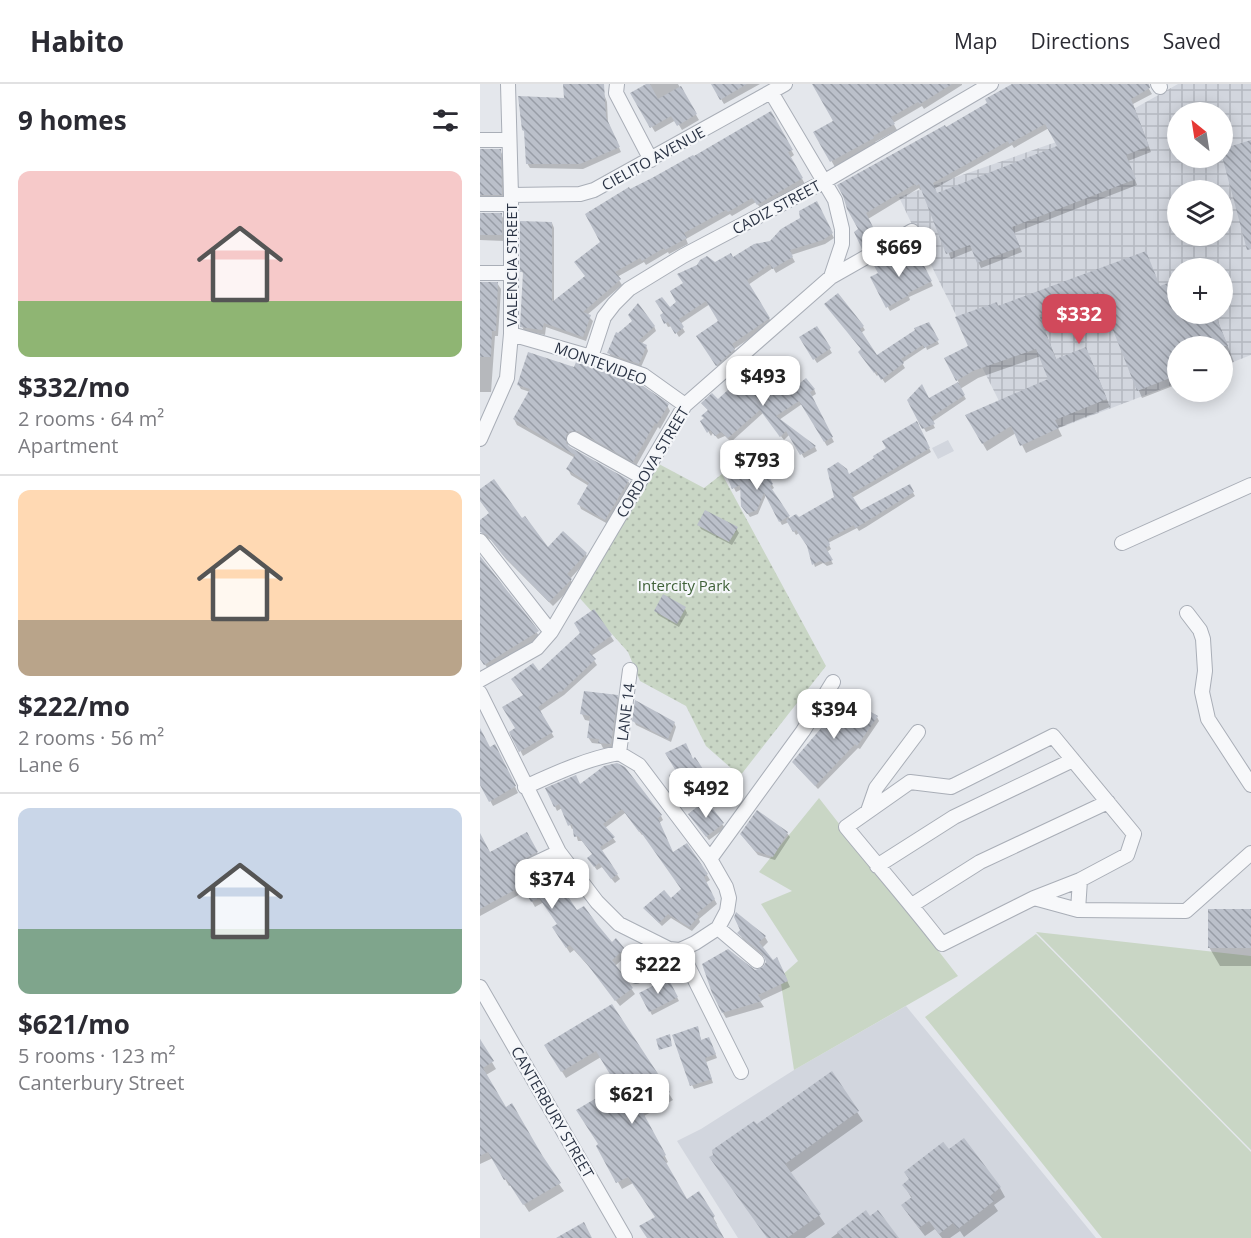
<!DOCTYPE html>
<html lang="en">
<head>
<meta charset="utf-8">
<style>
	body { margin:0; font-family:"Open Sans",sans-serif; background:#f2f2f3; color:#2b2b33; height:100vh; display:flex; flex-direction:column; font-size:22px; white-space:nowrap }
	* { box-sizing:border-box; margin:0 }
	p { font-size:20px; color:#7c7c81 }
	.icon { flex:none; width:33px; height:33px; fill:none; stroke:currentColor; stroke-width:2; stroke-linecap:round; stroke-linejoin:round }
	.map { position:relative; flex:1; overflow:hidden }
	.sheet { display:flex; flex-direction:column; background:#fff; width:480px }
	.sheet>* { flex:none }
	.needle { width:39px; rotate:330deg }
	.buttons { position:absolute; left:687px; top:18px; display:grid; gap:12px }
	.buttons a { display:grid; place-items:center; width:66px; height:66px; border-radius:50%; background:#fff; box-shadow:0 3px 15px #0003; font-size:30px }
	.price { position:absolute; translate:-50% -51px; padding:0 14px; border-radius:12px; background:#fff; color:#222; font-size:20px; line-height:39px; filter:drop-shadow(0 2px 3px #0008) }
	.price::after { content:''; position:absolute; left:50%; top:36px; width:18px; height:14px; margin-left:-9px; background:inherit; clip-path:polygon(0 0,100% 0,50% 100%) }
	.price.selected { background:#d1495b; color:#fff }
	ul { padding:0; list-style:none }
	li { display:grid; align-content:center; gap:12px; height:318px; padding:0 18px }
	li+li { border-top:2px solid #e1e1e2 }
	li span { display:grid; place-items:center; height:186px; border-radius:12px; color:#555 }
	li>.icon { margin-inline-start:auto }
	span .icon { width:108px; height:108px; fill:#fffc; stroke-width:1 }
	li b { font-size:26px }
	h2 { display:flex; justify-content:space-between; align-items:center; height:72px; padding:0 18px; font-size:26px }
	header { display:flex; align-items:center; gap:36px; box-sizing:border-box; height:84px; padding:0 30px; background:#fff; border-bottom:2px solid #e1e1e2 }
	header strong { font-size:28px }
	nav { display:flex; gap:33px; margin-inline-start:auto; font-size:21px }
	main { display:flex; flex:1; min-height:0 }
	.map>svg:first-child { display:block }
	.built { fill:#d2d6de }
	.industrial { fill:url(#industrial-grid); fill-rule:evenodd }
	.grass { fill:#c9d6c5 }
	.park { fill:url(#park-dots) }
	.shadow { fill:#0003; fill-rule:evenodd }
	.building { fill:url(#building-back-hatch); fill-rule:evenodd }
	.lines { fill:none; stroke-linecap:round; stroke-linejoin:round }
	.street-casing { stroke:#a9aeb7; stroke-width:16 }
	.street { stroke:#f7f8fa; stroke-width:14 }
	.labels { text-anchor:middle; dominant-baseline:central; stroke-width:4.5; stroke-linejoin:round; paint-order:stroke }
	.street-label { font-size:15px; fill:#2b3445; stroke:#f4f6f9 }
	.park-label { font-size:15px; fill:#3f6138; stroke:#f4f6f9 }
</style>
</head>
<body>
<header>
<strong>Habito</strong>
<nav><a>Map</a><a>Directions</a><a>Saved</a></nav>
</header>
<main>
<section class="sheet">
<h2>9 homes<svg class="icon" aria-label="filters" viewBox="0 0 24 24"><path d="M4 7h16M4 17h16"/><circle cx="9" cy="7" r="2"/><circle cx="15" cy="17" r="2"/></svg></h2>
<ul>
<li><span style="background:linear-gradient(#f6c9c9 70%,#8fb573 0)"><svg class="icon" aria-label="home" viewBox="0 0 24 24"><path d="M3 11l9-7 9 7M6 9v11h12V9"/></svg></span><div><b>$332/mo</b><p>2 rooms · 64 m²</p><p>Apartment</p></div></li>
<li><span style="background:linear-gradient(#ffd9b3 70%,#b9a48a 0)"><svg class="icon" aria-label="home" viewBox="0 0 24 24"><path d="M3 11l9-7 9 7M6 9v11h12V9"/></svg></span><div><b>$222/mo</b><p>2 rooms · 56 m²</p><p>Lane 6</p></div></li>
<li><span style="background:linear-gradient(#c9d6e8 65%,#7fa58c 0)"><svg class="icon" aria-label="home" viewBox="0 0 24 24"><path d="M3 11l9-7 9 7M6 9v11h12V9"/></svg></span><div><b>$621/mo</b><p>5 rooms · 123 m²</p><p>Canterbury Street</p></div></li>
</ul>
</section>
<div class="map">
<svg width="771" height="1154" viewBox="0 0 771 1154">
	<defs>
		<pattern id="industrial-grid" width="8" height="8" patternUnits="userSpaceOnUse" patternTransform="scale(1.5)"><rect width="8" height="8" fill="#d2d6de"/><path d="M0 4h8M4 0v8" fill="none" stroke="#b4b8c0"/></pattern>
		<pattern id="park-dots" width="8" height="8" patternUnits="userSpaceOnUse" patternTransform="scale(1.5)"><rect width="8" height="8" fill="#c9d6c5"/><path d="M2 2h.1M6 6h.1" fill="none" stroke="#adb8ab" stroke-width="1.8" stroke-linecap="round"/></pattern>
		<pattern id="building-back-hatch" width="6" height="6" patternUnits="userSpaceOnUse" patternTransform="scale(1.5)"><rect width="6" height="6" fill="#bbc0ca"/><path d="M-1 5l2 2M0 0l6 6M5-1l2 2" fill="none" stroke="#989da6"/></pattern>
	</defs>
	<rect width="100%" height="100%" fill="#e4e7ec"/>
	<!-- built -->
	<path class="built" d="M468 356 474 367 458 375 452 364Z
		M426 922 616 1154H258L197 1057 221 1045 314 986Z"/>
	<!-- industrial -->
	<path class="industrial" d="M698 0H771V271L743 282 742 262H698L697 299 540 359 455 189 419 113 625 41ZM698 28H742V74H698ZM698 106H742V152H698ZM698 184H742V230H698Z"/>
	<!-- grass -->
	<path class="grass" d="M339 714 478 892 314 986 300 893 318 877 281 820 312 807 279 788Z
		M556 848 771 872V1066Z
		M556 850 771 1068V1154H622L445 933Z"/>
	<!-- park -->
	<path class="park" d="M177 379 224 404 242 390 346 582 260 692 226 662 206 622 160 597 148 568 96 510Z"/>
	<!-- shadow -->
	<path class="shadow" d="M85 0H120L127 18 128 39 141 68 103 85 50 84 47 79 86 15Z
		M169 0H198L219 36 202 46 196 36 175 48 152 10Z
		M232 0H280L244 20Z
		M336 0H482V1L444 25 442 22 413 39 417 46 395 58 396 60 355 83 335 49 355 37Z
		M535 0H666L672 10 653 20 671 68 648 77 657 101 534 149 542 168 501 184 493 166 471 175 443 105 440 106 439 104 388 135 401 161 387 169 376 148 380 146 368 125 465 45 509 20ZM569 44 580 63 457 111 454 105 532 61 534 64Z
		M290 29 314 71 310 74 325 100 281 125 276 118 252 132 250 130 206 155 208 160 189 170 188 168 166 181 164 178 137 193 142 201 107 231 113 237 106 257 66 243 65 251 44 247 42 242 44 192 42 187 72 139 74 144V218L106 193 149 106 213 74Z
		M0 66H20L23 72 24 116 0 117Z
		M336 119 354 154 345 160 311 171 315 178 296 189 293 184 268 201 292 239 254 265 257 270 239 285 218 252 240 237 230 220 200 240 205 248 199 253 192 242 188 243 182 232 235 180 253 175 290 159 322 135Z
		M0 130H21L24 136V157L0 156Z
		M665 169 680 203 698 230H735L754 278 742 282V262H698V300L662 314 622 216 562 240 577 277 610 273 630 323 578 344 582 352 546 369 536 349 507 367 487 332 570 295 561 272 498 294 480 305 486 315 452 338 455 344 446 348 429 316H449L479 299 466 275 490 263 518 224Z
		M439 174 453 202 429 213 430 216 410 227 392 193 400 190 408 176 426 181Z
		M0 199H17L21 205 18 252H15L11 308H0Z
		M357 211 383 243 385 246 381 249 397 273 448 240 459 260 447 266 446 263 422 279 425 284 405 299 399 290 397 292 382 271 383 266Z
		M174 242 176 247 161 260 166 262 168 267 161 283 131 273 129 269Z
		M337 244 352 269 337 279 321 254Z
		M294 296 310 309 334 305 336 310 331 313 354 358 347 362 322 320 299 336 335 363 337 367 324 374 310 350 304 356 283 329 251 358 245 352 238 355 233 349 231 352 222 337 238 317Z
		M38 300 187 321 190 327 180 345 178 343 156 382 102 352H92L87 362 148 397 151 402 128 440 101 425 99 420 109 402 91 391 88 385 95 374 37 341 34 335 50 308 41 305Z
		M436 339 451 368 372 414 380 428 429 402 435 412 386 443 379 447 377 444 348 459 351 465 347 468 353 480 347 482 343 479 335 483 328 462 319 449 316 451 309 438 302 441 286 411 278 430 270 433 265 426 262 405 256 408 249 394H269L283 385 294 404 291 406 310 435H318L356 414 369 392 408 364Z
		M0 407 42 436 68 465 83 449 106 470 108 475 90 495 94 501 73 522 26 475 11 456 5 453 2 449 10 430 0 416Z
		M219 441 256 444 259 449 252 461 221 445Z
		M0 474 60 553 8 585 0 573Z
		M205 525 207 529 199 543 178 531 176 527Z
		M114 527 134 557 111 572 117 581 84 611 59 628 74 653 43 672 31 648 37 645 43 613 59 589 102 549Z
		M137 612 140 618 134 666 123 664 121 660 112 659 108 653 110 637 105 636 102 630Z
		M367 616 397 633 399 637 380 665 378 664 338 705 316 682Z
		M154 637 194 639 196 643 191 658 156 641Z
		M0 648 9 665 18 667 38 709 13 722 0 698Z
		M213 677 231 699 260 707 262 712 257 722 235 710 232 712 218 694 199 710 197 706Z
		M99 702 181 732 183 736 179 739 193 770 221 781 230 796 225 799 237 820 219 835 220 838 212 847 191 834 182 842 165 825 191 816 203 806 164 750 162 751 145 729 125 744 136 758 121 767 140 795 135 799 122 783 117 786 111 778 114 771 102 757H98L94 744 92 745 82 724 77 727 67 705Z
		M226 718 245 744 229 756 212 734Z
		M307 749 310 753 295 776 278 771 264 754Z
		M47 750 60 774 39 785 38 793 77 810 132 860 144 865 147 871 135 882 155 910 140 922 112 886 94 866 90 869 77 849 79 841 64 818 55 823 46 807 0 832V752L10 770Z
		M771 827V882H740L729 863Z
		M259 849 285 853 288 858 282 864 292 877 300 881 310 903 280 917 284 923 246 934 243 929 271 886 280 887 286 883 287 875 263 855Z
		M188 896 199 917 172 931 161 909Z
		M132 922 193 1016 164 1032 188 1078 185 1080 206 1117 219 1109 237 1140 235 1141 243 1154H168L177 1133 153 1099 142 1105 118 1063 139 1002 121 973 86 994 66 962Z
		M217 944 222 958 231 959 237 974 226 978 233 999 214 1005 212 1001Z
		M0 958 16 985 6 991 25 1025 84 1107 49 1128 31 1101 29 1102 13 1074 0 1080Z
		M351 989 383 1037 310 1089 345 1140 325 1154H288L276 1042Z
		M424 1101 520 1104 525 1113 514 1121 518 1127 484 1153 480 1147 470 1154H462L455 1145 445 1152 428 1130 432 1115Z
		M386 1128 390 1134 417 1154H351Z"/>
	<!-- building -->
	<path class="building" d="M83 0H124L126 33 140 63 100 80H46L44 47 42 46 38 12 84 14Z
		M166 0H170L178 15 201 2 217 30 197 42 191 32 170 44 150 9Z
		M231 0H267L240 16Z
		M332 0H472L440 20 438 18 411 33 415 40 393 52 394 54 350 78 333 48 353 37Z
		M532 0H669L670 4 651 15 669 62 646 71 656 95 532 143 540 163 497 179 490 161 466 170 439 100 436 102 435 100 386 129 399 155 382 165 374 148 378 145 367 125 363 112 357 101 465 41 466 43 507 19 505 15ZM565 40 577 62 457 109 453 99 528 57 529 60Z
		M291 27 313 66 308 68 323 94 277 121 272 114 248 128 246 126 204 149 207 154 185 166 184 164 162 177 160 174 135 188 141 195 103 228 111 231 103 253 64 239 62 246 40 243 43 188H40V137L72 138V218L105 192 94 178 120 158 105 130 149 103 150 105 172 94 213 71 214 72Z
		M771 56V165L767 166 742 72V65Z
		M0 65H21L22 111H0Z
		M337 117 353 149 343 156 310 166 313 173 292 185 290 180 267 196 290 234 252 260 255 265 236 282 216 252 238 237 226 217 199 235 204 243 195 250 188 238 184 240 180 231 183 229 175 217 182 213 190 223 196 218 190 207 203 199 197 190 217 181 220 176 227 172 235 178 251 169 253 173 274 160 290 157 301 145 320 134 319 127Z
		M0 129H22V151H0Z
		M666 167 680 202 698 195V230H735L748 262H698V291L657 307 618 208 559 231 576 275 606 263 627 315 575 336 579 344 540 362 531 342 502 360 485 331 568 295 556 265 493 287 476 297 464 274 488 262 475 233 517 218 518 222Z
		M421 168 426 179 439 172 452 197 428 209 429 211 406 224 390 193 398 189 393 180 407 171 409 174Z
		M0 198H18L16 247H12L11 273H0Z
		M358 209 384 242 380 245 397 271 435 246 434 244 449 238 459 256 444 264 443 261 421 275 424 279 401 296 396 287 394 289 378 268 381 265 344 220Z
		M158 219 175 242 158 257 167 261 159 280 127 269 136 248 138 249 152 237 148 231Z
		M337 242 351 264 333 276 319 253Z
		M48 268 94 283 96 278 159 299 189 320 177 340 175 339 153 378 98 347H90L86 351V359L90 363 149 396 125 436 97 420 109 399 86 385 95 371 33 335 50 305 37 301Z
		M282 275 295 295 310 307 326 294 335 305 330 308 353 353 344 358 319 317 296 332 336 362 320 371 306 347 300 353 280 326 248 354 241 348 235 352 230 346 227 349 220 337 224 334 221 332 228 326 221 319 232 309 238 315Z
		M478 298 485 311 451 333 455 340 442 345 427 316 442 300 449 314Z
		M437 337 450 364 371 410 381 426 430 400 434 408 384 439 375 444 374 441 348 455 350 461 346 464 353 476 344 479 340 477 332 481 327 462 316 446 313 448 306 436 316 430 319 433 354 413 347 385 358 378 367 385 369 390 394 374 393 372 406 364 402 357Z
		M259 375 270 392 284 383 293 400 290 402 310 432 299 438 284 409 277 426 267 430 261 422 260 401 252 405 247 393 260 386Z
		M14 395 42 434 45 432 68 463 83 447 107 469 87 490 92 495 69 518 22 470 7 451 0 448V436L9 429 0 417V405Z
		M225 426 258 443 249 458 217 441Z
		M0 472 59 547 4 581 0 575Z
		M183 510 206 523 197 540 174 527Z
		M114 525 132 551 109 568 116 575 81 608 80 607 58 623 73 648 39 668 29 648 35 644 22 623 43 611 31 595 53 579 59 587 100 549 94 539Z
		M104 607 138 611 131 660 118 659 119 655 107 654 110 632 100 630Z
		M367 614 398 632 377 662 375 660 335 702 312 678Z
		M155 616 195 638 188 655 152 637Z
		M0 644 10 663 15 660 36 702 9 718 0 701Z
		M206 659 213 675 215 673 231 697 246 688 261 707 255 719 232 706 229 709 215 691 196 707 189 691 196 687 185 669Z
		M137 679 145 683 182 731 178 734 193 768 207 759 228 790 224 793 235 815 216 830 219 832 209 843 188 830 179 839 163 824 184 806 191 814 201 805 160 747 159 748 142 725 123 740 135 753 120 763 138 790 131 795 119 779 114 783 107 774 112 770 98 752 94 753 92 740 88 742 79 720 74 723 65 704 96 691 100 700 124 682Z
		M226 716 244 739 226 753 208 730Z
		M277 726 308 748 293 773 275 767 260 750Z
		M47 748 58 768 36 779 35 789 43 794 65 785 78 808 83 805 97 826 104 822 117 840 132 858 136 854 145 865 132 876 153 904 135 917 107 880 90 861 86 864 72 843 77 840 59 814 51 818 42 802 0 825V749L10 768Z
		M728 825H771V864H728Z
		M256 828 286 852 279 858 293 876 297 873 308 897 278 911 282 917 242 929 232 909 222 880 248 865 275 886 283 883 286 878 283 870 257 849 260 846 254 833Z
		M188 894 198 913 169 928 159 909Z
		M132 920 190 1008 161 1025 186 1071 183 1073 207 1115 219 1107 235 1132 233 1134 244 1154H167L159 1142 175 1133 148 1093 136 1099 116 1062 118 1060 96 1026 137 1002 116 967 81 988 64 961Z
		M218 942 221 956 229 953 236 970 225 974 232 995 210 1002 192 951Z
		M190 950 192 962 179 966 176 955Z
		M0 955 14 977 3 984 26 1023 32 1019 62 1071 81 1099 43 1121 26 1095 24 1096 8 1068 0 1072Z
		M352 987 379 1027 305 1080 341 1130 307 1154H287L229 1073 233 1071 232 1066 274 1037 277 1040Z
		M484 1054 521 1103 510 1112 514 1117 478 1145 473 1139 459 1150 449 1137 439 1144 421 1121 432 1113 422 1101 429 1095 424 1088 463 1058 469 1065Z
		M386 1126 390 1132 398 1126 419 1154H362L357 1148Z
		M104 1138 112 1154H76Z"/>
	<g class="lines">
		<!-- street casing -->
		<g class="street-casing">
			<path id="street" d="M137 0 136 9 171 76
				M678 0 680 3
				M0 56H29
				M31 111 100 110 114 106 305 0
				M0 120H31
				M0 189H30
				M351 193 432 147
				M31 250 111 273 163 291 205 321
				M111 273 124 233 134 220 149 205 203 172 345 97 511 0
				M0 355 27 294 31 250V111L28 0
				M94 355 162 393
				M0 457 71 548
				M642 459 771 401
				M707 529 720 546 723 555 725 587 722 608 728 635 771 701
				M0 596 57 564 71 548 205 321 351 193 362 160V145L355 116 291 8
				M0 609 79 768 117 818 139 840 189 865 200 866 215 859 238 844 247 827 249 814 246 803 230 775 159 681 139 669C106 675 76 689 45 703
				M573 652 654 750 647 771 600 796 554 814 462 860C431 820 398 782 366 743L430 698 471 703Z
				M139 669 150 586
				M388 727 396 704 438 648
				M230 775 323 647 353 598
				M397 782 474 733 593 676
				M43 785 79 768
				M554 814 598 826 706 827 771 769
				M432 821 500 778 628 718
				M598 826 600 796
				M238 844 277 877
				M200 866 261 988
				M156 892 189 865
				M0 903 145 1154"/>
		</g>
		<!-- street -->
		<use href="#street" class="street"/>
	</g>
	<g class="labels">
		<!-- street labels -->
		<g class="street-label">
			<text transform="translate(173 74) rotate(-29)">CIELITO AVENUE</text>
			<text transform="translate(296 123) rotate(-28)">CADIZ STREET</text>
			<text transform="translate(31 181) rotate(-90)">VALENCIA STREET</text>
			<text transform="translate(121 279) rotate(20)">MONTEVIDEO</text>
			<text transform="translate(172 378) rotate(-59)">CORDOVA STREET</text>
			<text transform="translate(145 628) rotate(-83)">LANE 14</text>
			<text transform="translate(73 1028) rotate(60)">CANTERBURY STREET</text>
		</g>
		<!-- park labels -->
		<g class="park-label">
			<text x="204" y="501">Intercity Park</text>
		</g>
	</g>
</svg>
<div class="buttons">
<a><svg class="needle" viewBox="-14 -14 28 28"><path d="M0-13l5 13h-10z" fill="#e53935"/><path d="M0 13l5-13h-10z" fill="#7c7c81"/></svg></a>
<a><svg class="icon" aria-label="layers" viewBox="0 0 24 24"><path d="M12 4l9 5-9 5-9-5zM3 14l9 5 9-5"/></svg></a>
<a>+</a>
<a>−</a>
</div>
<b class="price" style="left:419px;top:194px">$669</b>
<b class="price selected" style="left:599px;top:261px">$332</b>
<b class="price" style="left:283px;top:323px">$493</b>
<b class="price" style="left:277px;top:407px">$793</b>
<b class="price" style="left:354px;top:656px">$394</b>
<b class="price" style="left:226px;top:735px">$492</b>
<b class="price" style="left:72px;top:826px">$374</b>
<b class="price" style="left:178px;top:911px">$222</b>
<b class="price" style="left:152px;top:1041px">$621</b>
</div>
</main>
</body>
</html>
